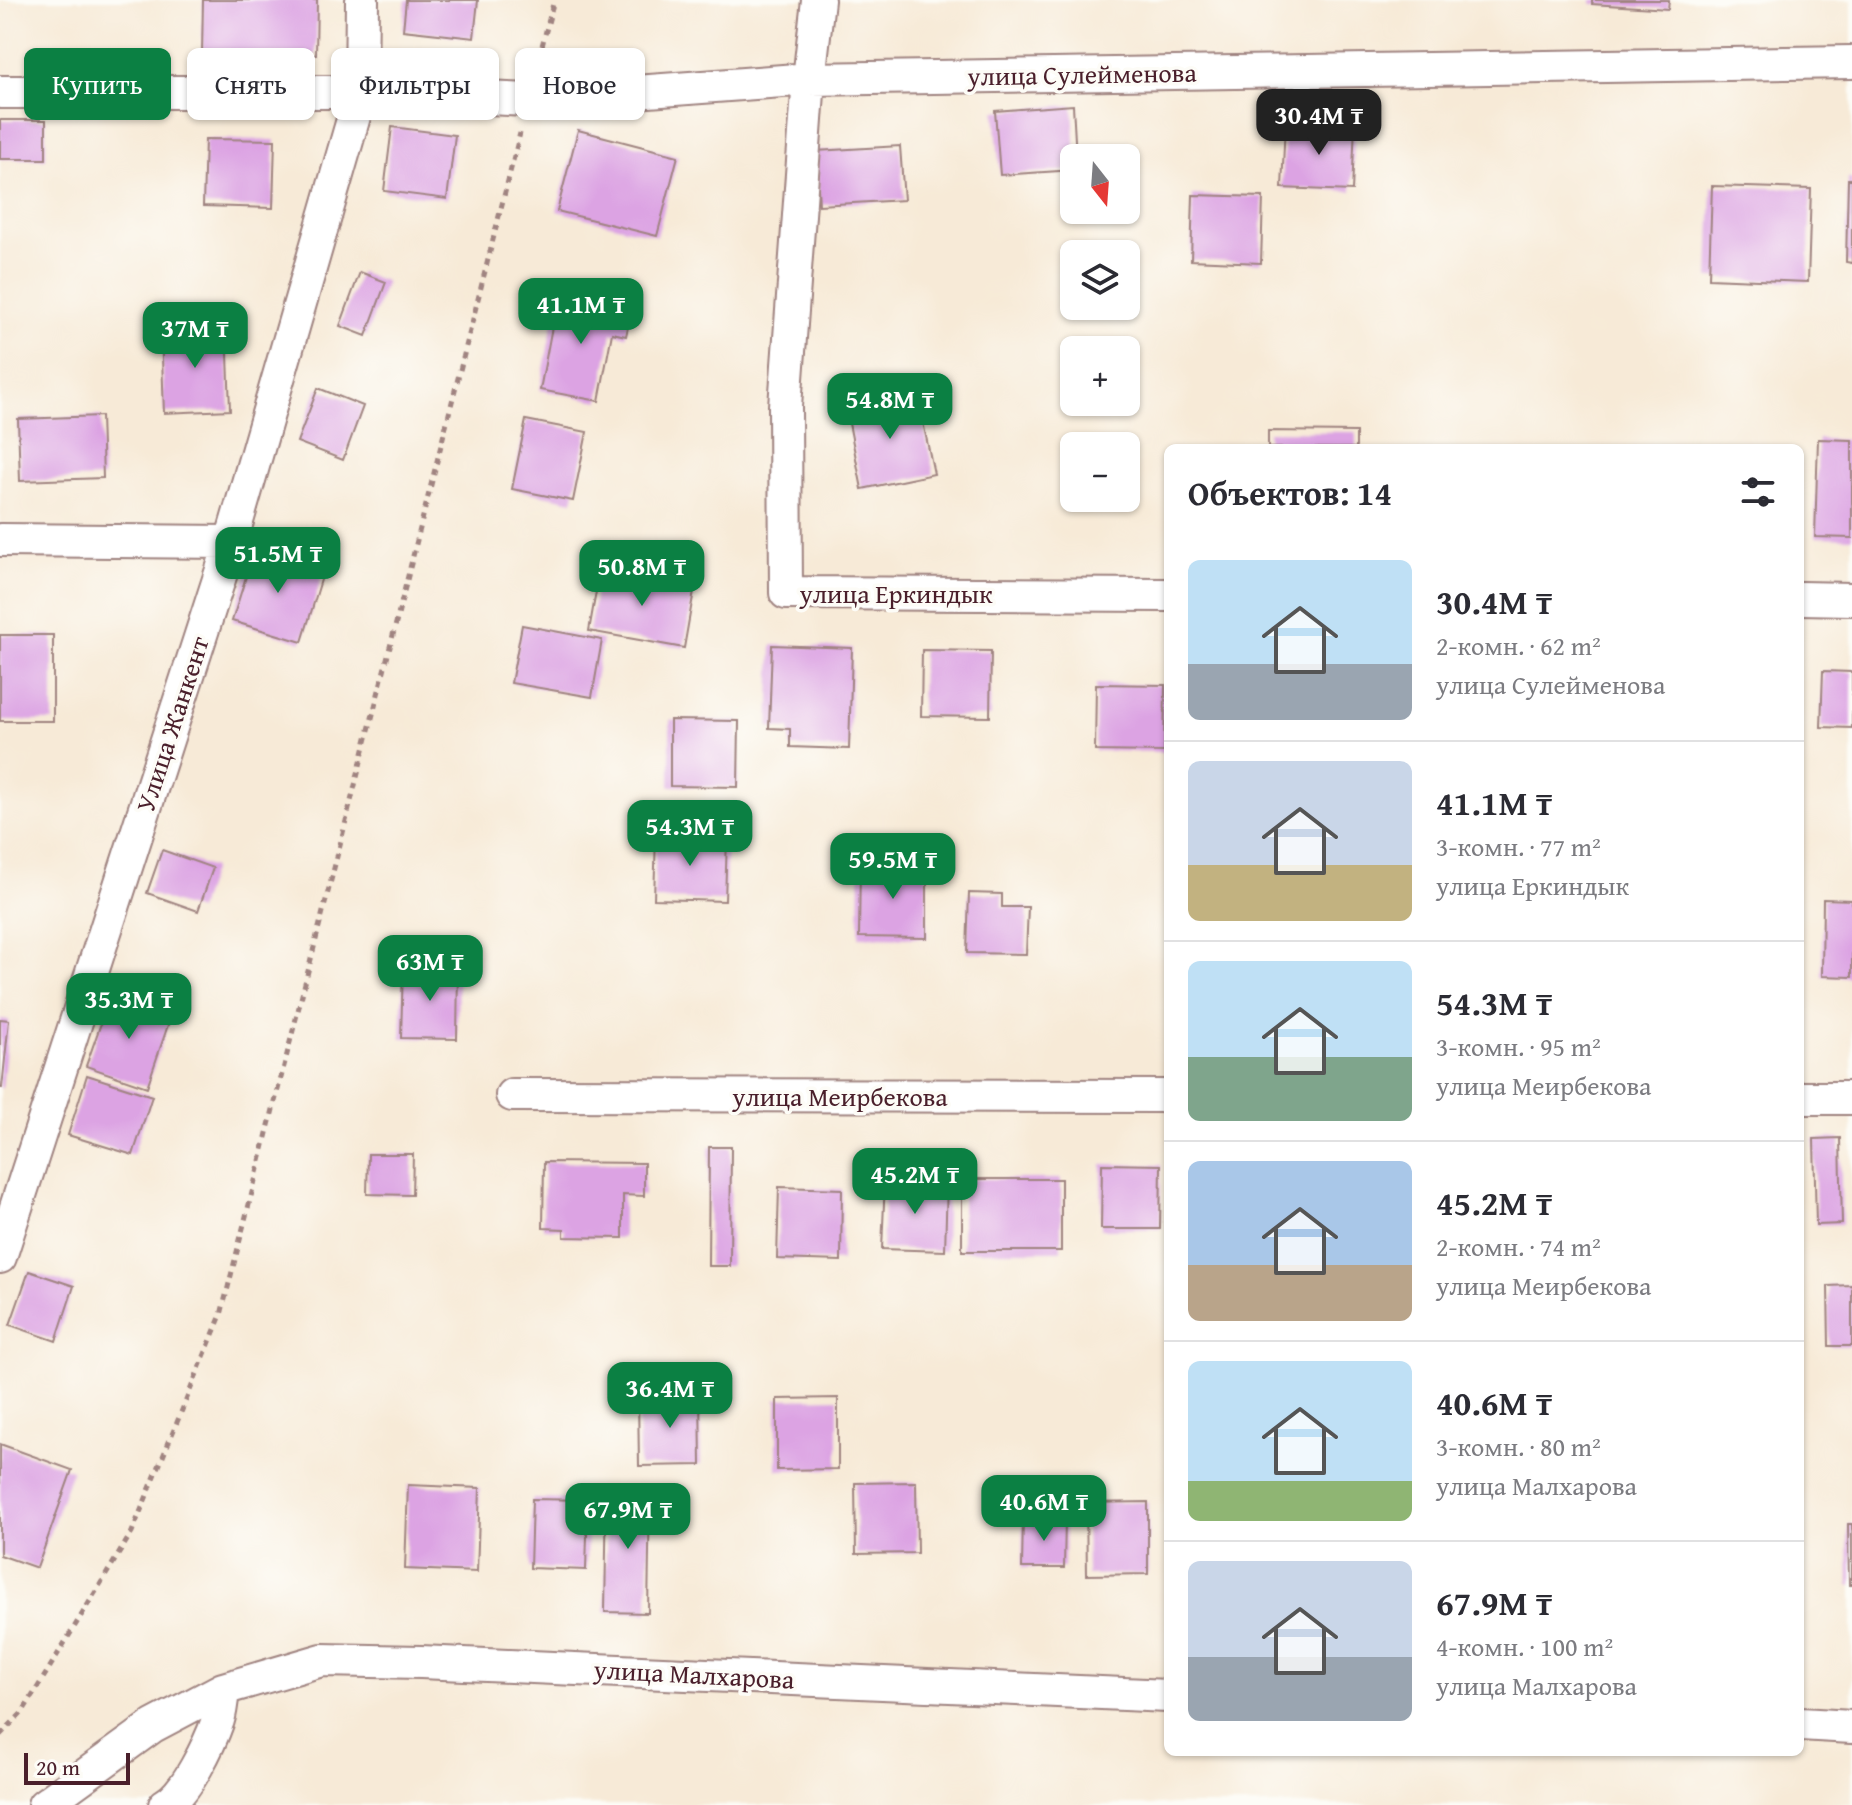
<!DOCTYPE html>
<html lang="ru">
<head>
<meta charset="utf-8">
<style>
	body { margin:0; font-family:"Gentium Book Plus",serif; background:#f2f2f3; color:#2b2b33; height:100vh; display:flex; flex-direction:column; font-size:30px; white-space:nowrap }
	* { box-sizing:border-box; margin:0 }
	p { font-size:26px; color:#7c7c81 }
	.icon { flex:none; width:44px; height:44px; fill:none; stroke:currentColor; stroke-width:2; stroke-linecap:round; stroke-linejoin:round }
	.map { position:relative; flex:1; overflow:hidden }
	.side { position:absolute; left:1164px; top:444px; width:640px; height:1312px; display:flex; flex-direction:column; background:#fff; border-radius:12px; box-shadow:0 2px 6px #0004 }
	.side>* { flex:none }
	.banner { position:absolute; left:24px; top:48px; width:760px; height:72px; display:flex; gap:16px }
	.needle { width:52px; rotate:163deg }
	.fabs { position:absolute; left:1060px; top:144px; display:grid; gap:16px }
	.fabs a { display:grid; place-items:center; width:80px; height:80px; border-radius:12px; background:#fff; box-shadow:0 2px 6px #0004; font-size:40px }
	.scale { position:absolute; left:24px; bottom:20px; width:106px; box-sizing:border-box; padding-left:8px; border:4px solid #4a1f2b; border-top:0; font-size:22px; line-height:28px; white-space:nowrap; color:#4a1f2b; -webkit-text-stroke:6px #fdfcf7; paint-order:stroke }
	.price { position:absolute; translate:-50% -68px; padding:0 18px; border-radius:16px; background:#0b8043; color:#fff; font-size:26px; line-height:52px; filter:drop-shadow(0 2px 4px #0008) }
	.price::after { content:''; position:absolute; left:50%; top:48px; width:24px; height:18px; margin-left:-12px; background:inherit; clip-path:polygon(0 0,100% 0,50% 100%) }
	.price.on { background:#222; color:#fff }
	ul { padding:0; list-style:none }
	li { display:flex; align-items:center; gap:24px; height:200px; padding:0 24px }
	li+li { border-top:2px solid #e1e1e2 }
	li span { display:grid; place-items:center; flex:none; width:224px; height:160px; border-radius:12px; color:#555 }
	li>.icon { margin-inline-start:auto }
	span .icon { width:96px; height:96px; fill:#fffc; stroke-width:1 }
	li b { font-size:34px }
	h2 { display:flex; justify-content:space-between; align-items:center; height:96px; padding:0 24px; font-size:34px }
	.chip { padding:0 28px; border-radius:12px; background:#fff; box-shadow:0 2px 6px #0004; font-size:28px; line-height:72px }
	.chip.on { background:#0b8043; color:#fff }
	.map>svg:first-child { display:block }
	.building { fill:#dca3e3 }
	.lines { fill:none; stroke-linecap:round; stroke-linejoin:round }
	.minor-casing { stroke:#a08481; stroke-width:36 }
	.path { stroke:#a08481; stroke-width:5; stroke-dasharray:6 6; stroke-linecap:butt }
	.minor { stroke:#fff; stroke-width:32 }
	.labels { text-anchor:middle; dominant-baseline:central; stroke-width:7; stroke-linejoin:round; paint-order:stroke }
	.street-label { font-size:26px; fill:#4a1f2b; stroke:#fdfcf7 }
</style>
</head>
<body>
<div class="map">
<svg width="1852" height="1805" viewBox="0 0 1852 1805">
	<rect width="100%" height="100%" fill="#fdfcf7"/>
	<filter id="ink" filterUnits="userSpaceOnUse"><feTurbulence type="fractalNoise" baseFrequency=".0125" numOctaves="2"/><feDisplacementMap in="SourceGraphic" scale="16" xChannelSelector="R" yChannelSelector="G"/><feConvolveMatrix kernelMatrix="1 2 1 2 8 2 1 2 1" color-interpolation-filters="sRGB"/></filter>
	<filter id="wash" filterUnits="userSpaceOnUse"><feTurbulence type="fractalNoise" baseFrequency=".006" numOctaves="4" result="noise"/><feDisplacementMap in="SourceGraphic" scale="32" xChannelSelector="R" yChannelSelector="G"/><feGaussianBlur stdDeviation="1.8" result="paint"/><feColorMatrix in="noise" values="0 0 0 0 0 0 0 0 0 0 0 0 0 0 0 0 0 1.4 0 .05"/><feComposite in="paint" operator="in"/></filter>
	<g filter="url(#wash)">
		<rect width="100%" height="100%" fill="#f7ead7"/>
		<g id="blocks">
			<!-- building -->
			<path class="building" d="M203 0H317L316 55 202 54Z
				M406 0H478L474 38 403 30Z
				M1592 0H1669L1668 9 1592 4Z
				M1073 105 1076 158H1074V170L1000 175 995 111Z
				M0 120H46V159H0Z
				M1285 123 1355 125 1352 191 1282 188Z
				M392 127 455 135 447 199 384 191Z
				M578 130 678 156 657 236 557 211Z
				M205 139 275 140 273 208 203 206Z
				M900 146 904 200 819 205 816 151Z
				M1848 179H1852V263L1846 262Z
				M1712 186 1811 189 1808 282 1709 278Z
				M1193 195 1263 197 1261 263 1191 260Z
				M360 272 386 282 366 336 340 326Z
				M558 295 632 309 626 336 612 333 599 401 540 390Z
				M227 327 230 410 164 413 161 329Z
				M318 388 363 406 343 460 297 442Z
				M917 394 934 474 862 489 846 408Z
				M101 416 103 478 20 481 18 419Z
				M526 420 587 432 573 501 512 489Z
				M1268 431 1356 432V448H1268Z
				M1818 439 1852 440V538L1815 537Z
				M255 548 324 570 302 642 232 621Z
				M600 569 695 585 684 648 589 631Z
				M522 625 602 640 592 697 511 683Z
				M0 635H53V721H0Z
				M772 645 852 648 849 749 790 747V729L769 728Z
				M922 650 991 651 990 717 921 716Z
				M1823 671 1852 672V728L1821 727Z
				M1096 684 1165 685 1164 752 1095 751Z
				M670 720 739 721 738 787 670 786Z
				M656 835 727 837 725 901 654 899Z
				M162 850 213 868 198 911 147 893Z
				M927 863V938L859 937 860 864Z
				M969 893 1002 894V907H1028L1026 954 967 953Z
				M1823 899 1852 900V977L1822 976Z
				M403 967 458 968 457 1039 401 1038Z
				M111 995 171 1016 147 1087 86 1066Z
				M0 1019 9 1020 2 1088H0Z
				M87 1075 152 1096 133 1155 68 1135Z
				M1840 1138 1842 1224 1816 1225 1814 1139Z
				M709 1147H731L730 1266H708Z
				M368 1154H413L412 1195 367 1194Z
				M544 1162 644 1163V1196L623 1195V1238L564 1237V1229L543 1228Z
				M1102 1164 1161 1165 1160 1229H1101Z
				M962 1179H1061V1251H962Z
				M885 1180 947 1182 945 1251 882 1249Z
				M779 1187 842 1189 841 1261 777 1259Z
				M29 1271 74 1286 56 1341 10 1325Z
				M1852 1285V1346H1829L1828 1286Z
				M700 1393 701 1465 639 1466 638 1394Z
				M838 1398V1469L777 1470V1399Z
				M0 1444 72 1470 37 1568 0 1555Z
				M916 1482 917 1553 856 1554 855 1483Z
				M408 1485 480 1488 477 1572 405 1569Z
				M607 1489 650 1490 648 1613 605 1612Z
				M532 1499 588 1500 586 1570 530 1568Z
				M1148 1502V1574L1087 1575 1086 1503Z
				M1023 1518H1065L1064 1568H1022Z
				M1848 1524H1852V1585H1849Z"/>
		</g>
	</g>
	<g filter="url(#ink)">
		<use href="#blocks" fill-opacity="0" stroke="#a08481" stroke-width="2"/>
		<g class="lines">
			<!-- minor casing -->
			<g class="minor-casing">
				<path id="minor" d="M818 0 809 79 785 406 786 593 1168 595
					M0 92H361L528 100 809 79 1852 62
					M0 540 231 542
					M1800 598 1852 599
					M512 1095 1168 1096
					M1800 1098H1852
					M0 1257 231 542 361 92 362 0
					M1800 1724 1852 1727
					M44 1805 153 1726 223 1689 322 1660 421 1662 1168 1696
					M165 1805C186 1794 210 1743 218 1720 221 1711 222 1699 223 1689"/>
			</g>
			<!-- path -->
			<path class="path" d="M536 69 554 0
				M0 1735 22 1713 132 1532 221 1315 520 133"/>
			<!-- minor -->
			<use href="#minor" class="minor"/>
		</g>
	</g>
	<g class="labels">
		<!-- street labels -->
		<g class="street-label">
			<text transform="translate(1082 74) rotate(-1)">улица Сулейменова</text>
			<text x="896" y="593">улица Еркиндык</text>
			<text transform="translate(172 724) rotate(-72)">Улица Жанкент</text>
			<text x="840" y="1096">улица Меирбекова</text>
			<text transform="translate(694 1674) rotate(3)">улица Малхарова</text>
		</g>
	</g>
</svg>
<div class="fabs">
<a><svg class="needle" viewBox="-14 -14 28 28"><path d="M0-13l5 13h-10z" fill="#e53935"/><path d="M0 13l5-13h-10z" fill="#7c7c81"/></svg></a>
<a><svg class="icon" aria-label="layers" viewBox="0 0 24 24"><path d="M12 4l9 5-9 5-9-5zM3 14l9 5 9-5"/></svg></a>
<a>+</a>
<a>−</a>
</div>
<div class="scale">20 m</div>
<b class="price on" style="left:1319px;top:157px">30.4M ₸</b>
<b class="price" style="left:581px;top:346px">41.1M ₸</b>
<b class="price" style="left:195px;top:370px">37M ₸</b>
<b class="price" style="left:890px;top:441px">54.8M ₸</b>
<b class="price" style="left:278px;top:595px">51.5M ₸</b>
<b class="price" style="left:642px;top:608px">50.8M ₸</b>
<b class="price" style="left:690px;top:868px">54.3M ₸</b>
<b class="price" style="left:893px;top:901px">59.5M ₸</b>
<b class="price" style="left:430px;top:1003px">63M ₸</b>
<b class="price" style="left:129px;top:1041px">35.3M ₸</b>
<b class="price" style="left:915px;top:1216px">45.2M ₸</b>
<b class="price" style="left:670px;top:1430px">36.4M ₸</b>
<b class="price" style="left:1044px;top:1543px">40.6M ₸</b>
<b class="price" style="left:628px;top:1551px">67.9M ₸</b>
<div class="banner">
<a class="chip on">Купить</a>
<a class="chip">Снять</a>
<a class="chip">Фильтры</a>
<a class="chip">Новое</a>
</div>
<section class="side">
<h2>Объектов: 14<svg class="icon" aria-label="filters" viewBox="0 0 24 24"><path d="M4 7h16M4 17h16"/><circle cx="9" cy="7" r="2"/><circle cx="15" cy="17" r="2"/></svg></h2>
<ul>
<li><span style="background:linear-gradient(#bfe0f5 65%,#9aa5b1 0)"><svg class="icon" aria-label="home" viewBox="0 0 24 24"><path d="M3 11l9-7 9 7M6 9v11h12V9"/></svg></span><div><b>30.4M ₸</b><p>2-комн. · 62 m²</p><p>улица Сулейменова</p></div></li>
<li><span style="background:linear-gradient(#c9d6e8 65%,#c2b280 0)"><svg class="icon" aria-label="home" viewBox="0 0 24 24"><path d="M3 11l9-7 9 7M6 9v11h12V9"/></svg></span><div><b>41.1M ₸</b><p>3-комн. · 77 m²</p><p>улица Еркиндык</p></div></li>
<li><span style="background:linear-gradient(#bfe0f5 60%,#7fa58c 0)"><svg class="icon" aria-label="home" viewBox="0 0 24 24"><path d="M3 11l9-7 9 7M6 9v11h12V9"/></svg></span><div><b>54.3M ₸</b><p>3-комн. · 95 m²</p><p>улица Меирбекова</p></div></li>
<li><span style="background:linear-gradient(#a9c7e8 65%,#b9a48a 0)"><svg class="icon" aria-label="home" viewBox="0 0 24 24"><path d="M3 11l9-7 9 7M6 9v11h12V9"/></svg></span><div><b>45.2M ₸</b><p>2-комн. · 74 m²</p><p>улица Меирбекова</p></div></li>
<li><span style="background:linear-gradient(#bfe0f5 75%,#8fb573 0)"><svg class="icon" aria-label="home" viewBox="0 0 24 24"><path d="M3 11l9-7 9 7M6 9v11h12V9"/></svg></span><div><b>40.6M ₸</b><p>3-комн. · 80 m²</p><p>улица Малхарова</p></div></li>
<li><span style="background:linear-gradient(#c9d6e8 60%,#9aa5b1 0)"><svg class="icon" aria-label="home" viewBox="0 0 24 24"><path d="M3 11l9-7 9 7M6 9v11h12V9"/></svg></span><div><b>67.9M ₸</b><p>4-комн. · 100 m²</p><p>улица Малхарова</p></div></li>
</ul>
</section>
</div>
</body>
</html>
